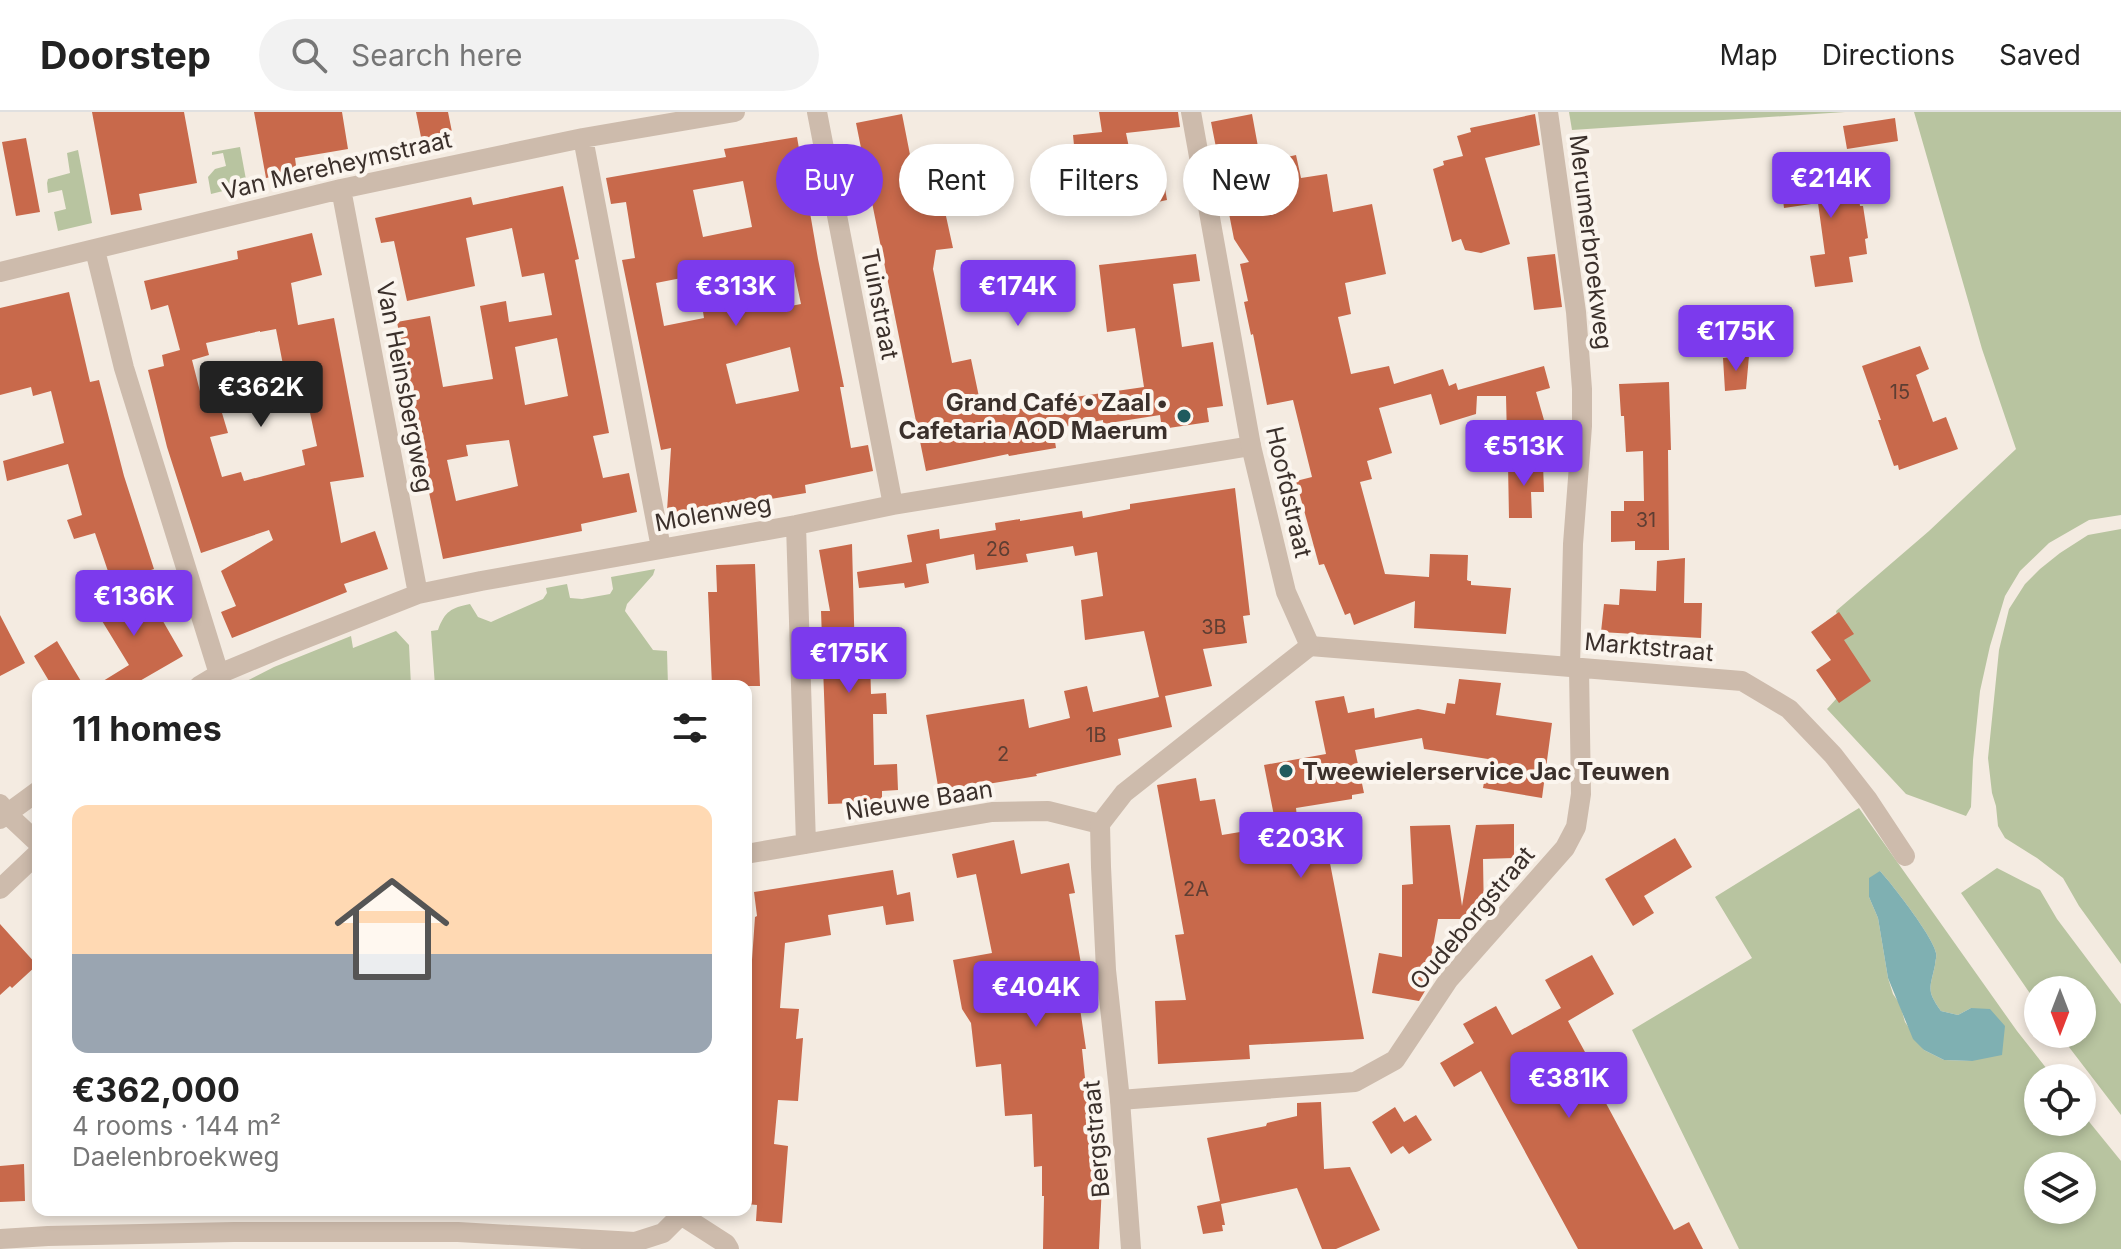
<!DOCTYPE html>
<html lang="en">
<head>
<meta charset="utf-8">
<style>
	body { margin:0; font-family:Inter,sans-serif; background:#f2f2f2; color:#222; height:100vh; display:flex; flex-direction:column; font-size:30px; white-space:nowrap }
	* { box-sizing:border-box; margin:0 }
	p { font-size:26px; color:#767676 }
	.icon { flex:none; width:44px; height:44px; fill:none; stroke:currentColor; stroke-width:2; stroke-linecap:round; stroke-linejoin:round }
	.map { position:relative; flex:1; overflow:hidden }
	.details { position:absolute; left:32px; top:568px; width:720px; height:536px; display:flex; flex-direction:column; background:#fff; border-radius:16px; box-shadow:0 4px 12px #0003 }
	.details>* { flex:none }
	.top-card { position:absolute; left:776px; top:32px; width:760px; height:72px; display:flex; gap:16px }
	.needle { width:52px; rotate:180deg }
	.fabs { position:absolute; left:2024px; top:864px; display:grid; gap:16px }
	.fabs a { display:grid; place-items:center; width:72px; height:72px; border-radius:50%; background:#fff; box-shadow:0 4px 12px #0003; font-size:40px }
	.price { position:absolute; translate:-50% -68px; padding:0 18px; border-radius:8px; background:#7c3aed; color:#fff; font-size:26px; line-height:52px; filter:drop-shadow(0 2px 4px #0008) }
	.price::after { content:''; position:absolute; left:50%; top:48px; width:24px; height:18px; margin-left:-12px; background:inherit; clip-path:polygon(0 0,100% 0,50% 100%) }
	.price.active { background:#222; color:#fff }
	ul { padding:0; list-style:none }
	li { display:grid; align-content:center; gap:16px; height:424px; padding:0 40px }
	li+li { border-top:2px solid #e0e0e0 }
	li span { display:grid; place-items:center; height:248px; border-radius:16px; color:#555 }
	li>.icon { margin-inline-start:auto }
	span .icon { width:144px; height:144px; fill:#fffc; stroke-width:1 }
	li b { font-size:34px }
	h2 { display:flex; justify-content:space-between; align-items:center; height:96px; padding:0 40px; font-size:34px }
	.pill { padding:0 28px; border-radius:36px; background:#fff; box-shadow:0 4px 12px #0003; font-size:28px; line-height:72px }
	.pill.active { background:#7c3aed; color:#fff }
	header { display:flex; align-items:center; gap:48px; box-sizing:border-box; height:112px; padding:0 40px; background:#fff; border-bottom:2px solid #e0e0e0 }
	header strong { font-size:38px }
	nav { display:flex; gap:44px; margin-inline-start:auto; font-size:28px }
	.search { width:560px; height:72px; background:#f2f2f2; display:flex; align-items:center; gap:20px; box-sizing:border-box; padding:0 28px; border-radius:44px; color:#767676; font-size:30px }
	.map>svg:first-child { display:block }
	.green { fill:#b8c4a0; fill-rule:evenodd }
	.water { fill:#7fb0b2 }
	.building { fill:#c8694b; fill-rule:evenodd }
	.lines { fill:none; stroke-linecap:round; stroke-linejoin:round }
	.minor { stroke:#cdbbac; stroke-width:20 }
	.tertiary { stroke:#cdbbac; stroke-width:20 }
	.poi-dot { fill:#1f5a5e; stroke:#fbf5ee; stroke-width:3 }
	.labels { text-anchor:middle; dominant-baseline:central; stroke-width:8; stroke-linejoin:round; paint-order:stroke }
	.number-label { font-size:20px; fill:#5e3e33 }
	.street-label { font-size:24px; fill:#3b302b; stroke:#fbf5ee }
	.poi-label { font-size:24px; font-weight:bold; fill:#3b302b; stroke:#fbf5ee; text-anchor:end }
</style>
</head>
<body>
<header>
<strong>Doorstep</strong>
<div class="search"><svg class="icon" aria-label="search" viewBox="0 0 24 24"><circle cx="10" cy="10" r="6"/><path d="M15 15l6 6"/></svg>Search here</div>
<nav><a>Map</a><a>Directions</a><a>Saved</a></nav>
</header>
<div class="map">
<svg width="2121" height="1137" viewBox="0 0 2121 1137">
	<rect width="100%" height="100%" fill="#f4ebe1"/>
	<!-- green -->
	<path class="green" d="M1569 0H1845L1572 18Z
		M1914 0H2121V403L2089 408 2049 431 2020 459 2005 484 1990 534 1980 579 1973 648 1971 695 1966 704 1906 682 1827 597 1847 575 1842 524 1836 499 1929 419 2016 337 1982 237Z
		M240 35 247 73 211 82 208 65 215 57 226 54 223 41 212 43V40Z
		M78 38 92 111 58 119 54 100 66 97 62 78 48 81 47 71 48 67 70 61 67 41Z
		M2121 417V852L2079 794 2063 766 2037 746 2005 726 1998 714 1996 694 1992 681 1988 646 1999 538 2009 497 2025 472 2040 457 2060 441 2088 423Z
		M655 457 653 463 627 492 625 499 653 538 667 539 668 574H435L431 519 438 518C445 499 451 496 470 492L478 505 491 510 543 487 547 481 546 476 567 472 570 486 582 487 610 482 613 477 611 465Z
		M396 519 409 533 411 574H237L274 555 351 524 353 536Z
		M1859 696 2017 919 2054 966H2038V1010H2082V1001L2121 1049V1137H1739L1632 918 1752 846 1715 785ZM1880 759C1892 772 1934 826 1936 841 1937 845 1935 849 1935 853 1930 877 1926 878 1941 899L1958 903 1971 896 1972 949 1944 948 1924 938 1905 910 1900 892 1893 882 1888 866 1878 806 1869 785ZM2038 1054H2082V1098H2038Z
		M1997 756 2040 778 2057 807 2121 892V1003L2059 922H2082V878H2038V893L1961 781Z"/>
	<!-- water -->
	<path class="water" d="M1880 759C1892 772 1934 826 1936 841 1937 845 1935 849 1935 853 1930 877 1926 878 1941 899L1958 903 1971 896 1990 897 2005 914 2002 943 1972 949 1944 948 1924 938 1913 927 1888 866 1878 806 1869 785V766Z"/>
	<!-- building -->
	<path class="building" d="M92 0H184L197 71 139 82 142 98 111 103Z
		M254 0H342L348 37 295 46 297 61 266 66Z
		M416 0H448L453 25 422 30Z
		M1099 0H1178L1180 15 1126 21 1135 65 1162 59 1167 88 1139 94 1140 96 1101 104 1091 52 1076 54 1073 23 1102 20Z
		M902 2 913 58 935 54 953 136 936 138 933 157 952 251 971 247 982 299 994 297V302L1055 290 1054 288 1144 275 1135 216 1107 220 1099 153 1196 142 1200 169 1173 172 1182 235 1213 230 1223 294 1207 296 1209 310 1162 317 1160 303 1103 312V308L1053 317 1056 336 1009 344 1008 342 926 359 856 11Z
		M1252 2 1261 51 1296 43 1301 66 1327 62 1333 100 1372 92 1386 162 1345 171 1351 202 1338 205 1351 262 1389 254 1394 272 1443 257 1449 274 1456 271 1458 278 1544 254 1550 276 1536 280 1546 315 1507 327 1506 284H1477L1476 302 1440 313 1431 282 1379 296 1392 341 1367 349 1372 367 1360 370 1385 462 1429 465 1430 442 1468 443 1467 468H1469L1467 469H1471V473L1511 476 1506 522 1414 516 1415 489 1354 513 1350 501 1345 503 1324 452 1319 453 1296 369 1312 365 1293 288 1267 293 1253 222 1251 223 1244 190 1248 189 1240 152 1249 150 1234 127 1211 10Z
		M1535 2 1540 33 1485 46 1510 132 1481 141 1465 138 1461 127 1452 130 1433 57 1444 53 1443 49 1463 44 1457 24 1471 20 1470 16Z
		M1895 6 1898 29 1847 37 1843 14Z
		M797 25 818 147 844 275H840L851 336 868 333 873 359 805 373 806 381 672 404V400L667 399 671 336 661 338 622 148 635 146 626 90 611 92 606 66 726 45 724 37ZM743 69 752 115 703 125 693 78ZM792 150 801 192 760 200 750 158ZM697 163 704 206 664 214 656 171ZM790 235 799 279 736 292 726 252Z
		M26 26 40 100 16 104 2 30Z
		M1848 54 1851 80 1858 79 1860 94H1863L1868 126 1865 127 1867 142 1849 145 1853 170 1815 175 1810 144 1825 142 1818 91 1784 96 1780 64Z
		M563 74 579 147 575 148 609 321 593 324 603 366 629 361 637 400 581 412 582 419 443 447 426 366 397 210 430 204 443 275 493 267 480 194 506 189 509 210 552 203 544 161 522 165 512 116 466 126 475 174 407 189 394 129 381 131 375 106 471 85 473 93ZM557 226 568 284 525 293 515 235ZM509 328 518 374 456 389 447 348 468 344 466 333Z
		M312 121 322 163 291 171 298 213 334 206 364 365 330 370 341 431 375 419 388 457 344 472 347 480 232 526 221 500 236 494 221 459 273 428 269 418 201 441 167 335 148 258 164 254 162 243 180 238 168 193 151 198 144 169 238 147 237 139ZM276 217 286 268 271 270 276 301 309 296 317 334 302 338 305 353 244 369 241 360 222 365 210 325 228 321 219 291 204 295 192 248 209 243 206 231 260 219V220Z
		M1555 142 1562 195 1534 198 1527 145Z
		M69 180 90 270 99 268 124 364 154 457 112 471 95 421 74 427 67 408 82 403 68 352 7 369 3 349 64 331 51 279 33 284 31 275 0 283V196Z
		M1920 234 1929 257 1916 263 1933 310 1946 305 1958 337 1899 358 1898 353 1894 354 1878 308H1881L1862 254Z
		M1749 244 1746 277 1725 279 1723 246Z
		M1669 270 1671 338H1668L1669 438H1635V429L1611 430V399H1624V389H1644L1643 339 1626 340 1624 304H1621L1619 272Z
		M1508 352H1543L1544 380H1531L1532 406H1509Z
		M1235 376 1250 503 1243 504 1247 531 1203 537 1212 574 1165 584 1172 615 1118 627 1121 643 1036 662 1037 664 939 680 926 603 1024 587 1029 616 1070 606 1064 579 1087 574 1093 600 1159 585 1144 519 1085 528 1081 488 1103 484 1097 440 1075 444 1073 434 1026 442 1028 450 976 458 974 442 926 452 929 471 905 476 904 471 859 476 857 460 912 450 907 423 939 417 940 427 996 418 995 411 1020 407V409L1082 399 1083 406 1130 397V392Z
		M852 432 855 547H870L871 582 886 581 887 602H873L874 653 897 652 898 678 882 679V690L828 692 821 499H830L819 438Z
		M1685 446 1684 491H1702L1701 526 1601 520 1604 492 1619 493 1620 477 1656 479 1657 449Z
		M755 452 760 574H712L708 480H717L716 453Z
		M116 469 131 512 156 497 183 544 131 574H95L129 553 99 504 91 478Z
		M1839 500 1854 522 1844 528 1871 569 1839 591 1816 558 1831 548 1811 520Z
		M0 503 25 551 0 564Z
		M57 529 73 556 84 574H52L34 544Z
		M1459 567 1501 571 1496 603 1552 611 1542 686 1483 676 1488 647 1424 637 1422 626 1355 638 1364 681 1352 683V687L1296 696 1298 715 1354 714 1357 745 1329 746 1364 927 1249 933 1250 947 1158 952 1155 889 1186 888 1175 823 1184 822 1157 673 1196 666 1200 689 1215 687 1222 723 1276 714 1264 653 1326 642 1315 589 1344 584 1348 601 1374 596 1375 606 1418 597 1445 602 1447 591 1455 592Z
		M1514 712V746L1483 747 1484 807H1438L1425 879 1419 889 1372 881 1379 841 1402 845V773L1413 772 1410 714 1450 713 1462 794 1476 713Z
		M1675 726 1692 755 1644 784 1654 801 1633 814 1605 767Z
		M1014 728 1021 762 1069 751 1075 781 1069 782 1085 875 1077 876 1086 937H1082L1089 1005H1091L1096 1071 1102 1072 1099 1137H1043L1044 1084H1042V1054L1034 1055 1032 1002 1005 1004 1001 952 976 955 971 911 962 897 953 848 992 841 976 762 957 766 952 742Z
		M893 758 897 783 910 780 914 809 886 813 883 794 828 803 831 823 785 831 780 896 799 897 796 927 803 926 798 989 778 988 774 1032 788 1034 782 1111 756 1109 757 1093 746 1092V876H750L755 805 757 804 754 780Z
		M0 812 37 853 12 876 10 874 0 883Z
		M1592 843 1614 882 1568 909 1591 951 1586 954 1674 1118 1689 1110 1703 1137H1578L1481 959 1454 975 1440 951 1474 931 1463 912 1496 894 1512 923 1561 896 1545 868Z
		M1321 990 1324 1057 1350 1055 1380 1118 1336 1137H1322L1297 1076 1221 1092 1225 1113H1222L1223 1119 1203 1122 1197 1094 1220 1089 1207 1026 1266 1014 1267 1011 1297 1004V991Z
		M1395 995 1404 1010 1416 1003 1432 1028 1409 1042 1403 1034 1391 1042 1372 1010Z
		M24 1052 25 1089 0 1090V1054Z"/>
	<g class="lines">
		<!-- minor -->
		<path class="minor" d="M817 0 893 393
			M1548 0 1576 200 1582 277V314L1573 432 1570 555
			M583 26 661 436
			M341 77 418 482
			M95 138 124 256 219 562
			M0 160 341 77 583 26 735 0
			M796 413 806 732
			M1310 534 1742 569 1789 597 1833 643 1868 688 1905 744
			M199 574 219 562 281 536 418 482 481 469 796 413 893 393 1251 334
			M0 692 6 701 38 731
			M0 707 38 679
			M746 742 992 700 1048 699 1100 712
			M0 777 38 741
			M1120 988 1355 970 1395 948 1449 867 1565 736 1576 715 1581 682 1579 556
			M681 1103 726 1132 729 1137
			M0 1127 48 1124 234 1120H458L635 1130 663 1121 683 1101V1098"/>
		<!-- tertiary -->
		<path class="tertiary" d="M1131 1137 1120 988 1106 858 1101 755 1100 712 1124 681 1310 534 1286 480 1251 334 1191 0"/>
	</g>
	<!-- markers -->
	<g class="poi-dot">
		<circle cx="1184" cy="304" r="8"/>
		<circle cx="1286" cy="659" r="8"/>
	</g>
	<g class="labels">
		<!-- number labels -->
		<g class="number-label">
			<text x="1900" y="280">15</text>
			<text x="1646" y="408">31</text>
			<text x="998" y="437">26</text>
			<text x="1214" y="515">3B</text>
			<text x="1096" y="623">1B</text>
			<text x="1003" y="642">2</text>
			<text x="1196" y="777">2A</text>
		</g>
		<!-- street labels -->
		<g class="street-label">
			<text transform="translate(337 53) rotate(-13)">Van Mereheymstraat</text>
			<text transform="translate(1591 130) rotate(83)">Merumerbroekweg</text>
			<text transform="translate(880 192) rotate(79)">Tuinstraat</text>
			<text transform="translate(405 275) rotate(79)">Van Heinsbergweg</text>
			<text transform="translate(1289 380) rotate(77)">Hoofdstraat</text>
			<text transform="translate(713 401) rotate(-10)">Molenweg</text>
			<text transform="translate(1649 535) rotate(5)">Marktstraat</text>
			<text transform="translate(919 688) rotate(-9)">Nieuwe Baan</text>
			<text transform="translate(1472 806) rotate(-50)">Oudeborgstraat</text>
			<text transform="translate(1096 1027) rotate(-95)">Bergstraat</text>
		</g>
		<!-- poi labels -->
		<g class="poi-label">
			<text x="1168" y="290">Grand Café • Zaal •<tspan x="1168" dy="28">Cafetaria AOD Maerum</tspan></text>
			<text x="1302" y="659" text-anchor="start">Tweewielerservice Jac Teuwen</text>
		</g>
	</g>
</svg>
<div class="fabs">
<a><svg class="needle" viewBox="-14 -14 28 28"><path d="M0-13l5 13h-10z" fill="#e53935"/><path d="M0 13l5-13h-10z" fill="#767676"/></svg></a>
<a><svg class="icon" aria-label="locate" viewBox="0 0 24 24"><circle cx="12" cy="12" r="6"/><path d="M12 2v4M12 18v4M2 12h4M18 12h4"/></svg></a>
<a><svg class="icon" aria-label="layers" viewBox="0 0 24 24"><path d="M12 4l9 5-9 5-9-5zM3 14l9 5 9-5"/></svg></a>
</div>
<b class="price" style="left:1831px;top:108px">€214K</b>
<b class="price" style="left:736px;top:216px">€313K</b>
<b class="price" style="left:1018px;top:216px">€174K</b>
<b class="price" style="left:1736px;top:261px">€175K</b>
<b class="price active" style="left:261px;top:317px">€362K</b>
<b class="price" style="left:1524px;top:376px">€513K</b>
<b class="price" style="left:134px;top:526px">€136K</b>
<b class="price" style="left:849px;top:583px">€175K</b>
<b class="price" style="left:1301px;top:768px">€203K</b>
<b class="price" style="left:1036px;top:917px">€404K</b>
<b class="price" style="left:1569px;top:1008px">€381K</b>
<div class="top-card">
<a class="pill active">Buy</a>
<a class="pill">Rent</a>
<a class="pill">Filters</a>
<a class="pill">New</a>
</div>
<section class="details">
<h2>11 homes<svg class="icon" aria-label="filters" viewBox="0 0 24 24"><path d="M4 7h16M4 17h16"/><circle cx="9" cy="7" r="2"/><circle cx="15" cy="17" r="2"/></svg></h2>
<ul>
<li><span style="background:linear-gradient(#ffd9b3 60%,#9aa5b1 0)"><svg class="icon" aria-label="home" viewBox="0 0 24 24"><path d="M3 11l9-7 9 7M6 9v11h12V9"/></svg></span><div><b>€362,000</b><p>4 rooms · 144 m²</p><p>Daelenbroekweg</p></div></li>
</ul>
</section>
</div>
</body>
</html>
